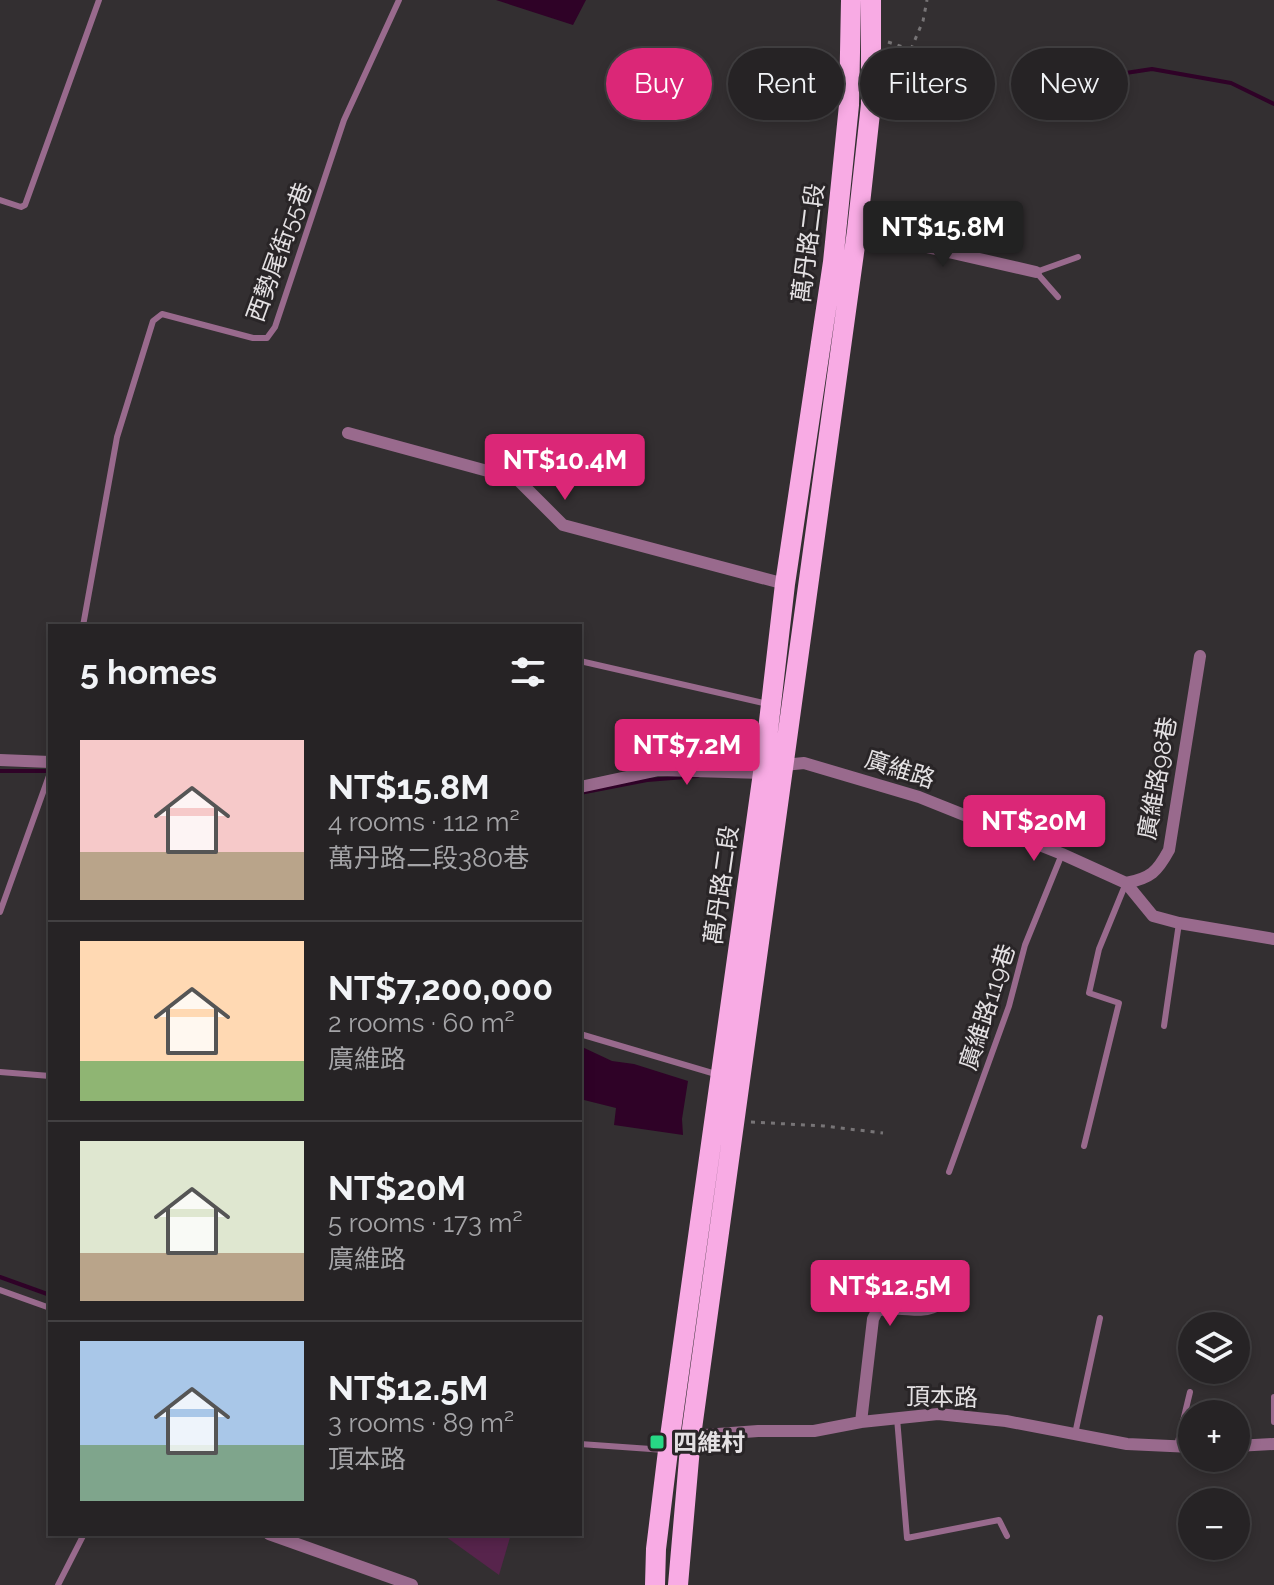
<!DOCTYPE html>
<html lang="en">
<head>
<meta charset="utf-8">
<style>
	body { margin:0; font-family:Raleway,"Noto Sans TC",sans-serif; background:#2e2b2d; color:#f1f3f6; height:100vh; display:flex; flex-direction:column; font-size:30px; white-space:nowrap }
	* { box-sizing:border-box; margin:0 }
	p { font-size:26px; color:#a4a4a7 }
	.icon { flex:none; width:44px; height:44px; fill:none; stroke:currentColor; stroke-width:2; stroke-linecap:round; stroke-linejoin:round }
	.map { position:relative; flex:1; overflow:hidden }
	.details { position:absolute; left:48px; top:624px; width:534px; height:912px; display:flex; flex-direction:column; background:#262325; border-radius:0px; box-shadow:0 4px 12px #0003,0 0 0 2px #424042 }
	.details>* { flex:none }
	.top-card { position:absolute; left:606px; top:48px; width:548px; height:72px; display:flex; gap:16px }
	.fabs { position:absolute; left:1178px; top:1312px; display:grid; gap:16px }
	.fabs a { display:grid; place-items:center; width:72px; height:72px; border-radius:50%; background:#262325; box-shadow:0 4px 12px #0003,0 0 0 2px #424042; font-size:40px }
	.price { position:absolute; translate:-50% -68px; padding:0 18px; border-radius:8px; background:#db2777; color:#fff; font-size:26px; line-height:52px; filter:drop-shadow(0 2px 4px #0008) }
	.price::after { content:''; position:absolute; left:50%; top:48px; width:24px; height:18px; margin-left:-12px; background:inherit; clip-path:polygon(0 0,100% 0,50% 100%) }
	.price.active { background:#222; color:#fff }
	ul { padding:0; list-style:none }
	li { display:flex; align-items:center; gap:24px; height:200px; padding:0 32px }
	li+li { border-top:2px solid #424042 }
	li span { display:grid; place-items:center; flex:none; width:224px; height:160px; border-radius:0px; color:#555 }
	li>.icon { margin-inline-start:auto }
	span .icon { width:96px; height:96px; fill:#fffc; stroke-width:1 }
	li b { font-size:34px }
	h2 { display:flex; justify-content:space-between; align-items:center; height:96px; padding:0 32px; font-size:34px }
	.pill { padding:0 28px; border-radius:36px; background:#262325; box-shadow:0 4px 12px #0003,0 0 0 2px #424042; font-size:28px; line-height:72px }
	.pill.active { background:#db2777; color:#fff }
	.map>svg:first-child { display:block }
	.green { fill:#57244c }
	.water { fill:#2f0227 }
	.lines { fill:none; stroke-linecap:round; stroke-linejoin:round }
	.stream { stroke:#2f0227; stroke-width:4 }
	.path { stroke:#777476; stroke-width:3; stroke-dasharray:4 6; stroke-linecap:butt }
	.service { stroke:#996a8d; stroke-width:6 }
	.minor { stroke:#996a8d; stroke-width:12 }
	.primary { stroke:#f8abe4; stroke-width:20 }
	.poi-dot { fill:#27d885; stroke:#292527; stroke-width:3 }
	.labels { text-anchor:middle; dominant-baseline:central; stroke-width:6; stroke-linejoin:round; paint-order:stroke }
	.street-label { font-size:24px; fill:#e4e1e3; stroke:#292527 }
	.poi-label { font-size:24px; font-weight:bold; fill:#e4e1e3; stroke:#292527; text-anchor:start }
</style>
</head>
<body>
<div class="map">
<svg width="1274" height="1585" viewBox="0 0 1274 1585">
	<rect width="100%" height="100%" fill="#332f31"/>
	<!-- green -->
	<path class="green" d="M442 1534H511L499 1575Z"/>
	<!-- water -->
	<path class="water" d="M496 0H586L573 25Z
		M580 1046 612 1061 634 1064 688 1081 682 1119 683 1135 614 1125 616 1108 580 1099Z"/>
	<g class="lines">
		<!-- stream -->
		<path class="stream" d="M1119 74 1152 69 1231 83 1274 104
			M0 771H50
			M580 793 647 780 698 776
			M0 1277 50 1295"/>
		<!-- path -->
		<path class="path" d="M888 42 964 67
			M911 49 923 21 927 0
			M751 1122 824 1126 883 1133"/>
		<!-- service -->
		<path class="service" d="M0 200 21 207 25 205 99 0
			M1058 297 1036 272 1078 257
			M83 626 117 437 153 321 162 314 253 338H267L275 327 344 120 399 0
			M580 661 768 704
			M0 912 50 773
			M1164 1026 1179 923
			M580 1034 719 1075
			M0 1072 50 1076
			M1084 1146 1119 1003 1089 993 1099 949 1126 883
			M949 1172 1009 1006 1025 945 1062 854
			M0 1290 50 1308
			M1274 1397V1422
			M897 1418 907 1538 999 1520 1007 1536
			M1075 1434 1100 1318
			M580 1444 665 1450
			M1177 1446 1190 1392
			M58 1585 84 1534"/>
		<!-- minor -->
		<path class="minor" d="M857 231 1036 272
			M348 433 517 479 563 525 785 584
			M0 760 50 762
			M580 787 659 770 763 773 784 765 804 763 919 797 1062 854 1126 883 1153 916 1179 923 1274 939
			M1126 883C1151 878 1157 872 1169 850L1200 656
			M861 1422 873 1319 877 1311C910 1302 934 1325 951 1286
			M691 1436 758 1431H814L861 1422 938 1414 1006 1421 1127 1444 1192 1447
			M1236 1446 1274 1444
			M269 1534 412 1585"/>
		<!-- primary -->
		<path class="primary" d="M655 1585 656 1549 668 1451 763 773 785 584 833 262 849 105 851 0
			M678 1585 691 1436 857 231 871 104V0"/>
	</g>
	<!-- markers -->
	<rect class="poi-dot" x="649" y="1434" width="16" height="16" rx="4"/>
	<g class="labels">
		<!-- street labels -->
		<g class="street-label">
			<text transform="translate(808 243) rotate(-83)">萬丹路二段</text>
			<text transform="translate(279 252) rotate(-70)">西勢尾街55巷</text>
			<text transform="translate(900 769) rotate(18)">廣維路</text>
			<text transform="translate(1157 778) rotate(-80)">廣維路98巷</text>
			<text transform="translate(721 885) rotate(-82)">萬丹路二段</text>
			<text transform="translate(987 1007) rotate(-72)">廣維路119巷</text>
			<text transform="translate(942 1397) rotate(1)">頂本路</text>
		</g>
		<!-- poi labels -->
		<g class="poi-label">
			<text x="673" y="1442">四維村</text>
		</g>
	</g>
</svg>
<div class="fabs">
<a><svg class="icon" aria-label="layers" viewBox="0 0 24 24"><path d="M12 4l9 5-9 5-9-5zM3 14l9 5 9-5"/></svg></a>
<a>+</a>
<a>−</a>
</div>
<b class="price active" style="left:943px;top:269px">NT$15.8M</b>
<b class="price" style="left:565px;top:502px">NT$10.4M</b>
<b class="price" style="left:687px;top:787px">NT$7.2M</b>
<b class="price" style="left:1034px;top:863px">NT$20M</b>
<b class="price" style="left:890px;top:1328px">NT$12.5M</b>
<div class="top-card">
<a class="pill active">Buy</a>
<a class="pill">Rent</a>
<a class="pill">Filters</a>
<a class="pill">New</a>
</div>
<section class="details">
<h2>5 homes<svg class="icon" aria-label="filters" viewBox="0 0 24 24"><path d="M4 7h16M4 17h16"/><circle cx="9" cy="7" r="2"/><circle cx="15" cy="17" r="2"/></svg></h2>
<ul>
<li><span style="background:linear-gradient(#f6c9c9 70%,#b9a48a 0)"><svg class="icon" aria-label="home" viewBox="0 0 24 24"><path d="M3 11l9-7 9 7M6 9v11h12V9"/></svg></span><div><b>NT$15.8M</b><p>4 rooms · 112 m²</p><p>萬丹路二段380巷</p></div></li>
<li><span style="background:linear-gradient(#ffd9b3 75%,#8fb573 0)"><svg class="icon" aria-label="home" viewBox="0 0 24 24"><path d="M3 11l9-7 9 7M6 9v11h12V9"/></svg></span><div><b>NT$7,200,000</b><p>2 rooms · 60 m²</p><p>廣維路</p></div></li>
<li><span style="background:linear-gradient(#dfe7d0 70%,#b9a48a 0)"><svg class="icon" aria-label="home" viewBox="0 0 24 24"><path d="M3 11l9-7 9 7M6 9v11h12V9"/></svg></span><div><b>NT$20M</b><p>5 rooms · 173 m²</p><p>廣維路</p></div></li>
<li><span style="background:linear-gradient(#a9c7e8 65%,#7fa58c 0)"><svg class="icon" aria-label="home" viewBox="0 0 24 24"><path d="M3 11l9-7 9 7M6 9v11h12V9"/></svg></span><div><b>NT$12.5M</b><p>3 rooms · 89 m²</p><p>頂本路</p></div></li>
</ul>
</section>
</div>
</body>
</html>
